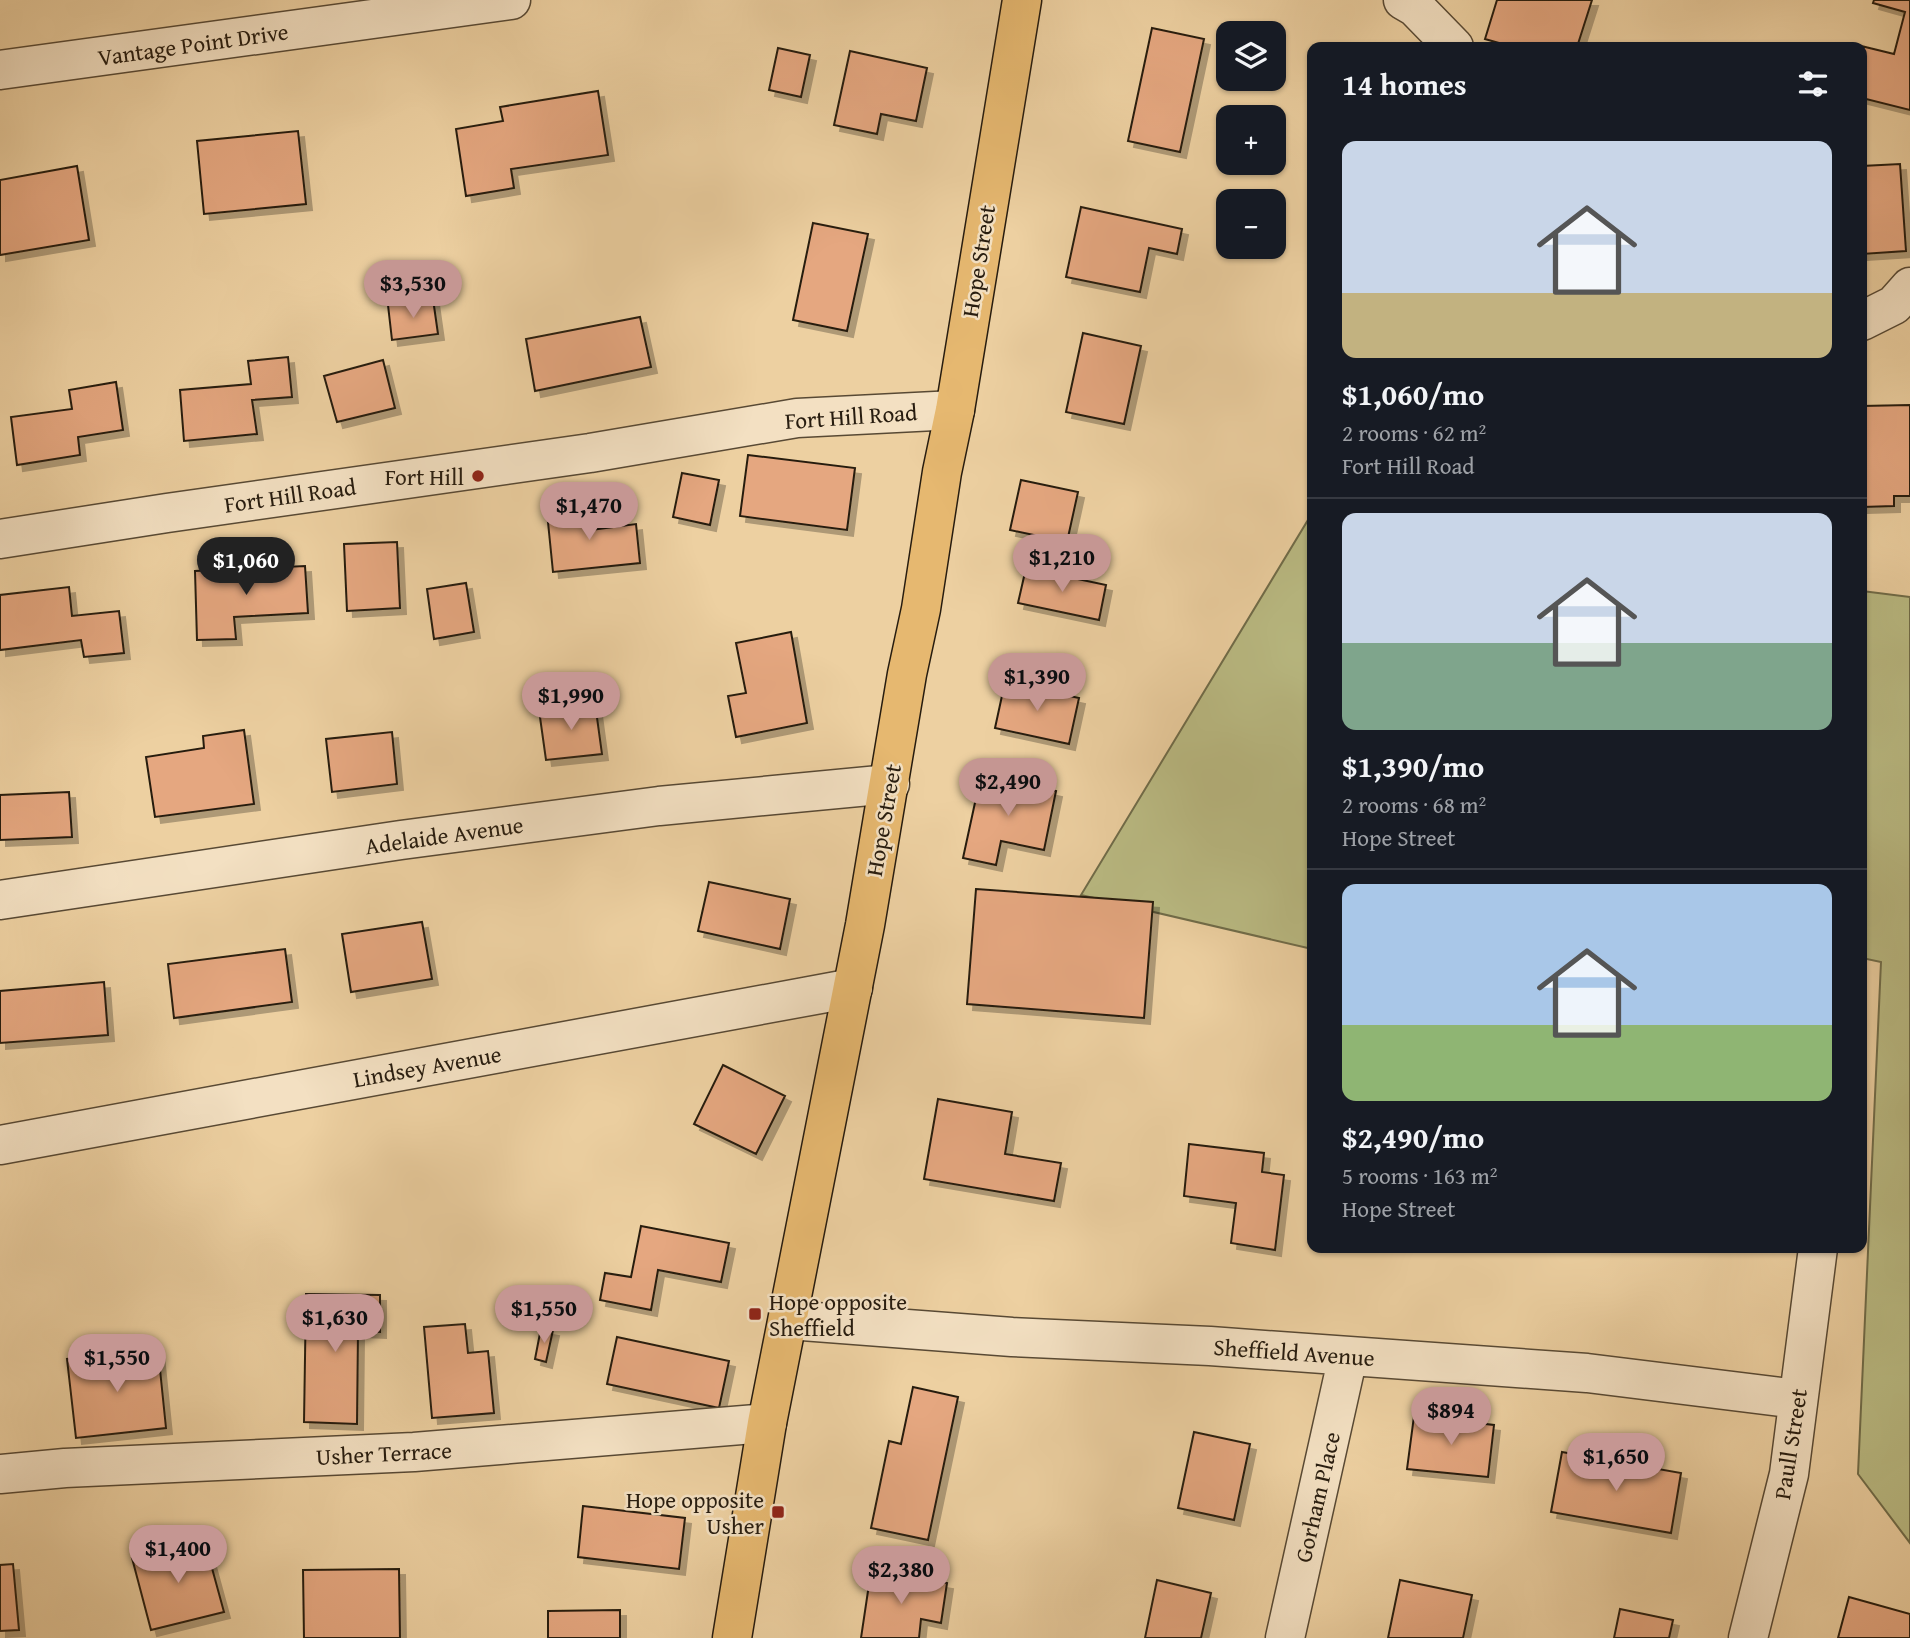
<!DOCTYPE html>
<html lang="en">
<head>
<meta charset="utf-8">
<style>
	body { margin:0; font-family:"Gentium Book Plus",serif; background:#242831; color:#f1f3f6; height:100vh; display:flex; flex-direction:column; font-size:26px; white-space:nowrap }
	* { box-sizing:border-box; margin:0 }
	p { font-size:23px; color:#9ea1a6 }
	.icon { flex:none; width:38px; height:38px; fill:none; stroke:currentColor; stroke-width:2; stroke-linecap:round; stroke-linejoin:round }
	.map { position:relative; flex:1; overflow:hidden }
	.panel { position:absolute; left:1307px; top:42px; width:560px; height:1211px; display:flex; flex-direction:column; background:#171b24; border-radius:14px; box-shadow:0 2px 5px #0004 }
	.panel>* { flex:none }
	.tools { position:absolute; left:1216px; top:21px; display:grid; gap:14px }
	.tools a { display:grid; place-items:center; width:70px; height:70px; border-radius:14px; background:#171b24; box-shadow:0 2px 5px #0004; font-size:35px }
	.price { position:absolute; translate:-50% -60px; padding:0 16px; border-radius:24px; background:#c59692; color:#111; font-size:23px; line-height:46px; filter:drop-shadow(0 2px 4px #0008) }
	.price::after { content:''; position:absolute; left:50%; top:42px; width:21px; height:16px; margin-left:-10px; background:inherit; clip-path:polygon(0 0,100% 0,50% 100%) }
	.price.selected { background:#222; color:#fff }
	ul { padding:0; list-style:none }
	li { display:grid; align-content:center; gap:14px; height:371px; padding:0 35px }
	li+li { border-top:2px solid #363941 }
	li span { display:grid; place-items:center; height:217px; border-radius:14px; color:#555 }
	li>.icon { margin-inline-start:auto }
	span .icon { width:126px; height:126px; fill:#fffc; stroke-width:1 }
	li b { font-size:30px }
	h2 { display:flex; justify-content:space-between; align-items:center; height:84px; padding:0 35px; font-size:30px }
	.map>svg:first-child { display:block }
	.green { fill:#babb83; stroke:#706c49; stroke-width:2 }
	.building { fill:#e5a780; stroke:#271c0f; stroke-width:2; filter:url(#shadow) }
	.lines { fill:none; stroke-linecap:round; stroke-linejoin:round }
	.street-casing { stroke:#584934; stroke-width:41 }
	.primary-casing { stroke:#271c0f; stroke-width:41 }
	.street { stroke:#f3e0c2; stroke-width:38 }
	.primary { stroke:#e6b870; stroke-width:38 }
	.poi-dot { fill:#8f2418; stroke:#f3e0c2; stroke-width:2.5 }
	.labels { text-anchor:middle; dominant-baseline:central; stroke-width:5; stroke-linejoin:round; paint-order:stroke }
	.street-label { font-size:23px; fill:#271c0f; stroke:#f3e0c2 }
	.poi-label { font-size:23px; fill:#271c0f; stroke:#f3e0c2; text-anchor:end }
</style>
</head>
<body>
<div class="map">
<svg width="1910" height="1638" viewBox="0 0 1910 1638">
	<defs>
		<filter id="shadow"><feDropShadow dx="6" dy="6" stdDeviation="0" flood-color="#0004"/></filter>
	</defs>
	<rect width="100%" height="100%" fill="#edd0a1"/>
	<filter id="stains"><feTurbulence type="fractalNoise" baseFrequency=".00286" numOctaves="4"/><feColorMatrix values="0 0 0 0 .2 0 0 0 0 .09 0 0 0 0 .02 0 0 0 .5 -.17"/></filter>
	<radialGradient id="worn" r=".72"><stop offset=".6" stop-color="#630" stop-opacity="0"/><stop offset="1" stop-color="#630" stop-opacity=".3"/></radialGradient>
	<!-- green -->
	<path class="green" d="M1308 520 1312 521V949L1081 895Z
		M1862 591 1910 597V1543L1858 1474 1881 962 1862 958Z"/>
	<!-- building -->
	<path class="building" d="M1497 0H1592L1577 47H1513L1485 39Z
		M1874 0H1910V110L1862 98V47H1856L1857 45 1894 54 1905 12 1873 3Z
		M1152 28 1204 39 1180 152 1128 141Z
		M778 48 810 55 801 97 769 90Z
		M850 51 927 68 916 121 881 114 877 134 834 125Z
		M598 91 608 155 511 169 514 188 466 196 456 129 503 121 500 107Z
		M298 131 306 204 204 214 197 141Z
		M1900 164 1906 251 1862 254V166Z
		M77 166 89 240 0 255V180Z
		M1081 207 1182 229 1177 254 1149 248 1140 292 1066 277Z
		M813 223 868 234 847 331 793 320Z
		M433 299 438 334 392 340 388 305Z
		M640 317 651 367 535 391 526 339Z
		M1083 333 1141 346 1124 424 1066 412Z
		M288 357 292 397 252 400 257 434 184 441 180 390 251 384 248 361Z
		M383 360 395 408 337 422 324 376Z
		M116 382 123 430 78 437 80 455 17 465 11 417 72 409 69 390Z
		M1910 405V496H1894V506L1862 507V406Z
		M748 455 855 468 847 530 740 516Z
		M682 473 719 480 710 525 673 517Z
		M1021 480 1078 492 1067 542 1010 530Z
		M588 507 590 530 636 524 640 563 553 572 547 512Z
		M397 542 400 608 347 611 344 544Z
		M305 566 308 613 234 617 236 639 197 640 195 571Z
		M1026 568 1106 585 1099 620 1018 603Z
		M466 583 474 632 434 639 427 589Z
		M69 587 72 616 119 611 124 653 84 657 81 640 0 650V595Z
		M791 632 807 723 736 737 728 696 746 693 736 643Z
		M1005 682 1079 698 1069 744 995 728Z
		M595 703 602 754 546 760 539 710Z
		M244 730 254 804 155 817 146 757 204 748 203 736Z
		M392 732 397 784 332 792 326 739Z
		M981 775 1056 791 1044 850 1001 841 996 865 963 858Z
		M69 792 72 837 0 840V795Z
		M709 882 790 899 780 949 698 931Z
		M976 889 1153 902 1144 1018 967 1004Z
		M422 922 432 979 351 992 342 934Z
		M285 949 292 1002 174 1018 168 964Z
		M104 982 108 1035 0 1043V991Z
		M723 1065 785 1096 756 1154 694 1124Z
		M938 1099 1012 1112 1005 1154 1061 1163 1054 1201 924 1179Z
		M1189 1144 1264 1153 1262 1172 1284 1175 1275 1250 1231 1243 1236 1203 1184 1196Z
		M641 1226 729 1243 721 1282 658 1270 651 1310 600 1300 605 1273 631 1277Z
		M306 1294 380 1295V1332L358 1331 357 1424 304 1422Z
		M465 1324 468 1353 488 1351 494 1413 432 1418 424 1327Z
		M541 1328 553 1330 546 1362 535 1359Z
		M617 1337 729 1361 719 1408 607 1384Z
		M158 1350 166 1428 76 1438 67 1359Z
		M913 1387 958 1397 928 1540 871 1528 889 1441 901 1444Z
		M1414 1416 1494 1425 1488 1477 1407 1469Z
		M1194 1432 1250 1444 1234 1520 1178 1508Z
		M1562 1452 1681 1473 1671 1533 1551 1512Z
		M583 1506 685 1518 679 1569 578 1557Z
		M204 1539 224 1612 151 1630 132 1558Z
		M13 1564 19 1630 0 1631V1565Z
		M399 1569 400 1638H304L303 1570Z
		M871 1571 947 1583 941 1623 921 1619 919 1638H861Z
		M1157 1580 1211 1593 1201 1638H1145Z
		M1400 1580 1472 1595 1463 1638H1388Z
		M1849 1597 1910 1614V1638H1838Z
		M1620 1609 1673 1620 1669 1638H1614Z
		M620 1610V1638H548V1611Z"/>
	<g class="lines">
		<!-- street casing -->
		<g class="street-casing">
			<path id="street" d="M1403 0 1415 7 1454 47
				M0 70 511 0
				M1862 321 1894 305 1910 287
				M0 539 167 513 590 453 797 418 955 410
				M0 900 401 840 659 806 890 784
				M0 1145 853 988
				M789 1320 1012 1337 1210 1346 1587 1373 1797 1399
				M0 1474 65 1468 414 1452 767 1423
				M1285 1638 1348 1356
				M1748 1638 1789 1474 1818 1248"/>
		</g>
		<!-- primary casing -->
		<g class="primary-casing">
			<path id="primary" d="M732 1638 767 1423 865 925 907 674 921 609 942 472 955 410 1022 0"/>
		</g>
		<!-- street -->
		<use href="#street" class="street"/>
		<!-- primary -->
		<use href="#primary" class="primary"/>
	</g>
	<!-- markers -->
	<g class="poi-dot">
		<circle cx="478" cy="476" r="7"/>
		<rect x="748" y="1307" width="14" height="14" rx="3.5"/>
		<rect x="771" y="1505" width="14" height="14" rx="3.5"/>
	</g>
	<g class="labels">
		<!-- street labels -->
		<g class="street-label">
			<text transform="translate(193 44) rotate(-8)">Vantage Point Drive</text>
			<text transform="translate(978 261) rotate(-81)">Hope Street</text>
			<text transform="translate(851 416) rotate(-4)">Fort Hill Road</text>
			<text transform="translate(290 495) rotate(-8)">Fort Hill Road</text>
			<text transform="translate(883 820) rotate(-80)">Hope Street</text>
			<text transform="translate(444 835) rotate(-8)">Adelaide Avenue</text>
			<text transform="translate(427 1066) rotate(-10)">Lindsey Avenue</text>
			<text transform="translate(1294 1352) rotate(4)">Sheffield Avenue</text>
			<text transform="translate(1790 1444) rotate(-81)">Paull Street</text>
			<text transform="translate(384 1453) rotate(-3)">Usher Terrace</text>
			<text transform="translate(1317 1497) rotate(-77)">Gorham Place</text>
		</g>
		<!-- poi labels -->
		<g class="poi-label">
			<text x="464" y="476">Fort Hill</text>
			<text x="769" y="1301" text-anchor="start">Hope opposite<tspan x="769" dy="26">Sheffield</tspan></text>
			<text x="764" y="1499">Hope opposite<tspan x="764" dy="26">Usher</tspan></text>
		</g>
	</g>
	<rect width="100%" height="100%" filter="url(#stains)"/>
	<rect width="100%" height="100%" fill="url(#worn)"/>
</svg>
<div class="tools">
<a><svg class="icon" aria-label="layers" viewBox="0 0 24 24"><path d="M12 4l9 5-9 5-9-5zM3 14l9 5 9-5"/></svg></a>
<a>+</a>
<a>−</a>
</div>
<b class="price" style="left:413px;top:320px">$3,530</b>
<b class="price" style="left:589px;top:542px">$1,470</b>
<b class="price" style="left:1062px;top:594px">$1,210</b>
<b class="price selected" style="left:246px;top:597px">$1,060</b>
<b class="price" style="left:1037px;top:713px">$1,390</b>
<b class="price" style="left:571px;top:732px">$1,990</b>
<b class="price" style="left:1008px;top:818px">$2,490</b>
<b class="price" style="left:544px;top:1345px">$1,550</b>
<b class="price" style="left:335px;top:1354px">$1,630</b>
<b class="price" style="left:117px;top:1394px">$1,550</b>
<b class="price" style="left:1451px;top:1447px">$894</b>
<b class="price" style="left:1616px;top:1493px">$1,650</b>
<b class="price" style="left:178px;top:1585px">$1,400</b>
<b class="price" style="left:901px;top:1606px">$2,380</b>
<section class="panel">
<h2>14 homes<svg class="icon" aria-label="filters" viewBox="0 0 24 24"><path d="M4 7h16M4 17h16"/><circle cx="9" cy="7" r="2"/><circle cx="15" cy="17" r="2"/></svg></h2>
<ul>
<li><span style="background:linear-gradient(#c9d6e8 70%,#c2b280 0)"><svg class="icon" aria-label="home" viewBox="0 0 24 24"><path d="M3 11l9-7 9 7M6 9v11h12V9"/></svg></span><div><b>$1,060/mo</b><p>2 rooms · 62 m²</p><p>Fort Hill Road</p></div></li>
<li><span style="background:linear-gradient(#c9d6e8 60%,#7fa58c 0)"><svg class="icon" aria-label="home" viewBox="0 0 24 24"><path d="M3 11l9-7 9 7M6 9v11h12V9"/></svg></span><div><b>$1,390/mo</b><p>2 rooms · 68 m²</p><p>Hope Street</p></div></li>
<li><span style="background:linear-gradient(#a9c7e8 65%,#8fb573 0)"><svg class="icon" aria-label="home" viewBox="0 0 24 24"><path d="M3 11l9-7 9 7M6 9v11h12V9"/></svg></span><div><b>$2,490/mo</b><p>5 rooms · 163 m²</p><p>Hope Street</p></div></li>
</ul>
</section>
</div>
</body>
</html>
